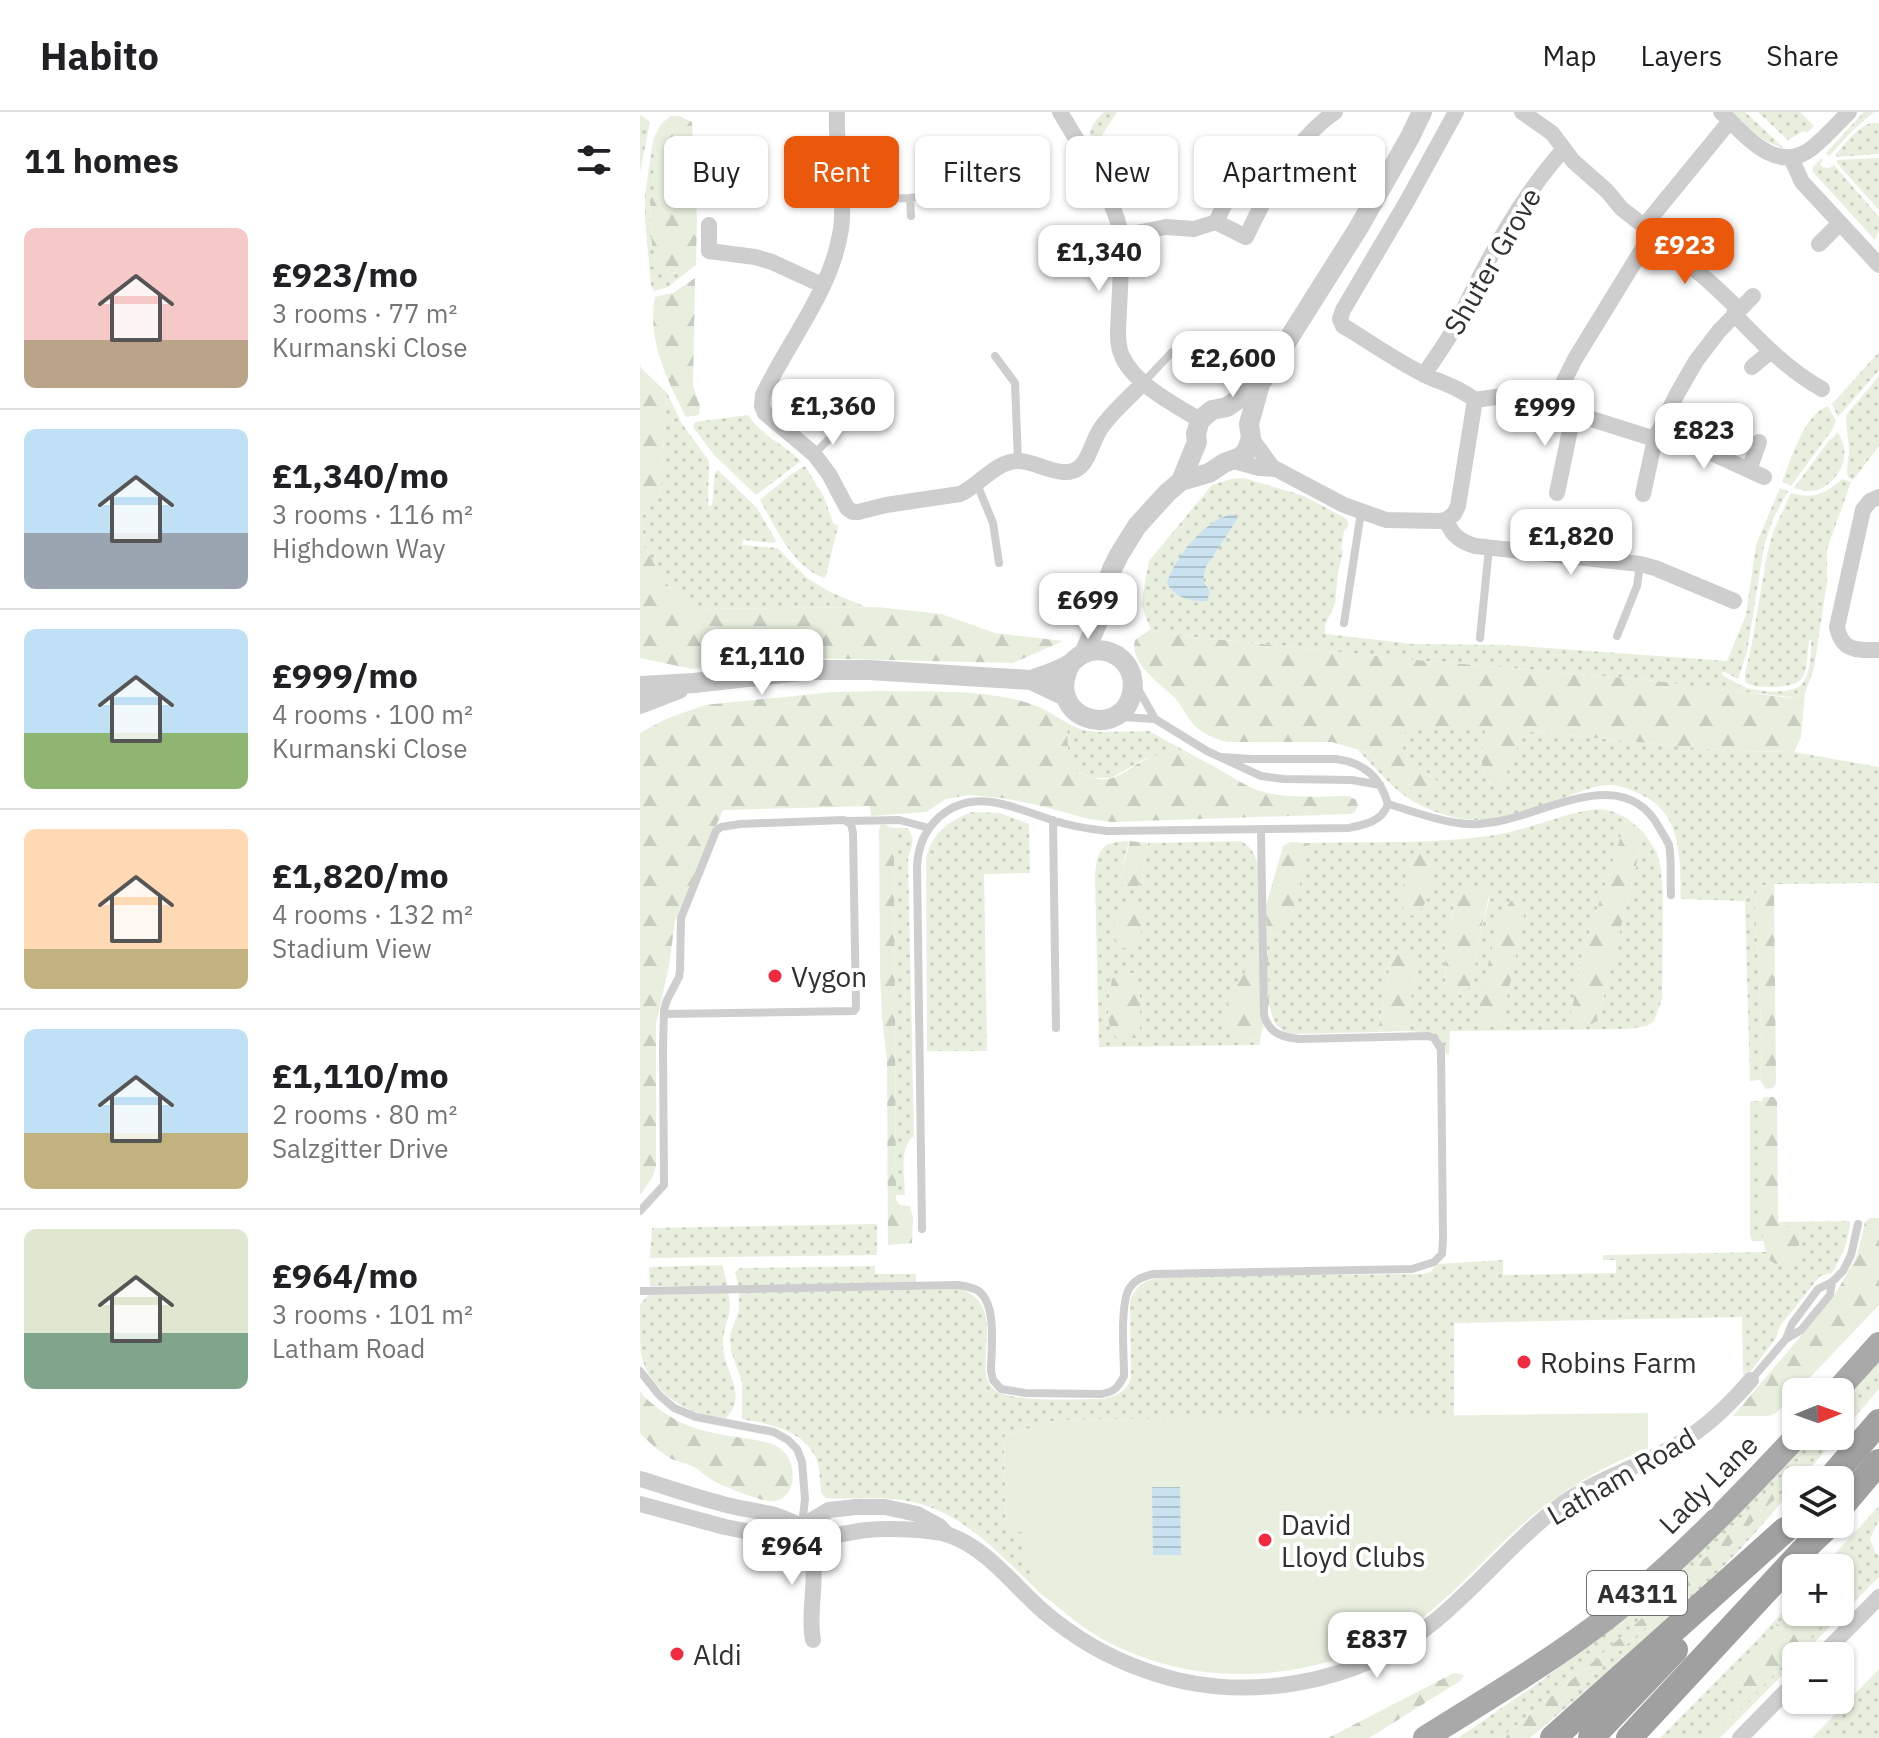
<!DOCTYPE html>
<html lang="en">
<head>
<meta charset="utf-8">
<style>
	body { margin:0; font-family:"IBM Plex Sans",sans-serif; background:#f2f2f2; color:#202124; height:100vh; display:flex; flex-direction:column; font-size:30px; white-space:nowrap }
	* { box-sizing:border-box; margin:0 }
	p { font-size:26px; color:#757577 }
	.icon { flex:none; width:44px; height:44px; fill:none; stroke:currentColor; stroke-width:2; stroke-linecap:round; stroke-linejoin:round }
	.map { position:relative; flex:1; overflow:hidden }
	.side { display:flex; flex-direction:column; background:#fff; width:640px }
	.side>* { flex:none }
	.guide { position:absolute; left:24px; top:24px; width:760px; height:72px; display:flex; gap:16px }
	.needle { width:52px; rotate:89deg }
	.fabs { position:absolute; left:1142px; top:1266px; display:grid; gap:16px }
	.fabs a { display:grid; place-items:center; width:72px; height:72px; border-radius:12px; background:#fff; box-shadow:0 2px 6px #0004; font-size:40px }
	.price { position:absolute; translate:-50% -68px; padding:0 18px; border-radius:16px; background:#fff; color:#222; font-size:26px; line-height:52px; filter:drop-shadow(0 2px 4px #0008) }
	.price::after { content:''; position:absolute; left:50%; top:48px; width:24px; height:18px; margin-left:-12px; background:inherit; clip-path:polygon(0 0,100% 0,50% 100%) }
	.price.selected { background:#ea580c; color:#fff }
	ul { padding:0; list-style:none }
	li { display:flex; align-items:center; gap:24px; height:200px; padding:0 24px }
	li+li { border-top:2px solid #e0e0e0 }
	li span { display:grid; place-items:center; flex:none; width:224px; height:160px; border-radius:12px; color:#555 }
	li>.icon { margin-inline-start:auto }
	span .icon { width:96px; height:96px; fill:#fffc; stroke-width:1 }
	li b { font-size:34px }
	h2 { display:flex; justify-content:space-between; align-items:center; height:96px; padding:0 24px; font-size:34px }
	.tag { padding:0 28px; border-radius:12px; background:#fff; box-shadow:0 2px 6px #0004; font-size:28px; line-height:72px }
	.tag.selected { background:#ea580c; color:#fff }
	header { display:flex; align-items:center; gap:48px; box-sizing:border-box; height:112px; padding:0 40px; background:#fff; border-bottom:2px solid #e0e0e0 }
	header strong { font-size:38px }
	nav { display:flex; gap:44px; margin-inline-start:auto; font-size:28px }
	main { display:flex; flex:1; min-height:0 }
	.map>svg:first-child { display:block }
	.green { fill:url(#green-dots); fill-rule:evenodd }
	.forest { fill:url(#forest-firs) }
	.pitch { fill:#e8efdf }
	.water { fill:url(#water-rules) }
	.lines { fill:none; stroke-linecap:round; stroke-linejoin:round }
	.service { stroke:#cecece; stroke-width:8 }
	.minor { stroke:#cecece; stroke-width:16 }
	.tertiary { stroke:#cecece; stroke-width:20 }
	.primary { stroke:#a9a9a9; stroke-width:24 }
	.trunk { stroke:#a0a0a0; stroke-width:26 }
	.poi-dot { fill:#f12a3f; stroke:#fff; stroke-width:3 }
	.labels { text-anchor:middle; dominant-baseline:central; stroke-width:8; stroke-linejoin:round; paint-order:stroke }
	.shield { fill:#fff; stroke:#6f6f6f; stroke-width:2 }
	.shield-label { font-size:26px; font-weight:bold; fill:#313131 }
	.street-label { font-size:28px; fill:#313131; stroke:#fff }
	.poi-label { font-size:28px; fill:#313131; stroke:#fff; text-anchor:start }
</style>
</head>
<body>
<header>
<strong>Habito</strong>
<nav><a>Map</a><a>Layers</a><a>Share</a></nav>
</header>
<main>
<section class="side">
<h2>11 homes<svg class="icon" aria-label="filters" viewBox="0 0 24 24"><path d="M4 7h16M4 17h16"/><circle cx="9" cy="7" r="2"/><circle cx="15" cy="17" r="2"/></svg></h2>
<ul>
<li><span style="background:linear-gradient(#f6c9c9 70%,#b9a48a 0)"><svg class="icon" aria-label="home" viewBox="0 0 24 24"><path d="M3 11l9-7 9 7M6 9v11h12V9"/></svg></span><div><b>£923/mo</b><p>3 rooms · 77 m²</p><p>Kurmanski Close</p></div></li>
<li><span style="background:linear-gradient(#bfe0f5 65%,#9aa5b1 0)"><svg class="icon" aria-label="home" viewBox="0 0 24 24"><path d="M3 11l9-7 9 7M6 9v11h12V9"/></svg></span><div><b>£1,340/mo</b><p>3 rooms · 116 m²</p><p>Highdown Way</p></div></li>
<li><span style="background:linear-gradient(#bfe0f5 65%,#8fb573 0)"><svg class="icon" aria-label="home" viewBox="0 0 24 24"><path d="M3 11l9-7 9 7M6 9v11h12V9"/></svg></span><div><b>£999/mo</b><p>4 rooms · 100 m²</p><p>Kurmanski Close</p></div></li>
<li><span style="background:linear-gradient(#ffd9b3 75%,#c2b280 0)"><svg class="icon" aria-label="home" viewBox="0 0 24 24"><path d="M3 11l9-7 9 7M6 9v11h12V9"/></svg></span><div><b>£1,820/mo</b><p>4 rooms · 132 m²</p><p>Stadium View</p></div></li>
<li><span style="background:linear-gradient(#bfe0f5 65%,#c2b280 0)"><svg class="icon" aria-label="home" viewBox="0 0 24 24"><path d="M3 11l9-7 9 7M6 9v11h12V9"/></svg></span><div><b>£1,110/mo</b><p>2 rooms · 80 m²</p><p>Salzgitter Drive</p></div></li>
<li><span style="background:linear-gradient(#dfe7d0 65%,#7fa58c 0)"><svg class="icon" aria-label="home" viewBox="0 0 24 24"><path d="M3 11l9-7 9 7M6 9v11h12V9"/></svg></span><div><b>£964/mo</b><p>3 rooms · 101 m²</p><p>Latham Road</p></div></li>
</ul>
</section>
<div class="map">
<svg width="1239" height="1626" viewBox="0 0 1239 1626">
	<defs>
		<pattern id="green-dots" width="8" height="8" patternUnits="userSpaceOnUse" patternTransform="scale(2)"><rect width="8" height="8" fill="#e8efdf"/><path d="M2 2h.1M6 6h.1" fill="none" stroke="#c7cdc0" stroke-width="1.8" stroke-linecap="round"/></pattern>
		<pattern id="forest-firs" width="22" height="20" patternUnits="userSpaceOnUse" patternTransform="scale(2)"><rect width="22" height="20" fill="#e8efdf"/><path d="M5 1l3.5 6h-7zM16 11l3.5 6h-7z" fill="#c7cdc0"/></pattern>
		<pattern id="water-rules" width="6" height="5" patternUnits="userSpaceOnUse" patternTransform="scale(2)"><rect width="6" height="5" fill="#cae2ef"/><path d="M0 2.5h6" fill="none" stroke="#aec2cd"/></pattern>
	</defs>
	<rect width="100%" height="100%" fill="#fff"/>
	<!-- green -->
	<path class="green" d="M464 0H477L455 34C444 21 454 10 464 0Z
		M1092 0H1105L1144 36C1123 32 1107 14 1092 0Z
		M1118 0H1160L1174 14 1167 21 1164 19 1148 28Z
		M1224 0H1234L1213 18 1189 44 1186 41Z
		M0 3 10 10 0 60Z
		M1231 11H1239V42L1197 45 1196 42C1206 31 1216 16 1231 11Z
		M13 29 15 34 17 52 13 62 14 78 10 89 12 133 15 139 14 155 32 162 56 153 28 175 14 179 11 173 5 107V83Z
		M1182 46 1183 48 1180 52 1182 55 1189 56 1194 53 1239 105V119L1235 128 1173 60V55Z
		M1239 46V98L1197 51V48Z
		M1239 240V258L1198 305 1192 292Z
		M1239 264V334L1213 368 1208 365 1207 360 1209 338 1206 307 1207 302Z
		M27 281 42 312 69 349 68 394 72 393 75 361 78 358 117 396 136 429 134 431 103 428 102 433 137 436 167 466 190 480 226 495 51 497 25 470 4 434 1 406 20 382Z
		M1188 294 1196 309 1192 318 1151 374 1142 370C1151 348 1164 302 1188 294Z
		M108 303C121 323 144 333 161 349L116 383 74 343 53 315 55 310Z
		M1198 320C1202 328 1206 337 1204 346 1202 360 1189 376 1174 379 1167 380 1161 378 1154 376L1188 330Z
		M165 354 184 385 193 411 198 414 186 464 184 466C152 454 136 416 120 388L150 363Z
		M604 366 664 384 707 407C709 413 709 415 704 419L701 437 703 440 698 460 695 492 685 513V522L773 532 865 533 1087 549 1106 503 1116 433 1140 376 1148 379 1133 407 1124 434 1107 540 1098 567 1085 560H1082V563C1090 567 1097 572 1105 575 1118 580 1152 583 1162 572 1171 561 1171 541 1171 528H1169C1165 562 1170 575 1130 575 1121 575 1113 575 1105 570V561L1111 536 1127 443 1133 420 1151 381C1175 387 1183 383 1202 367L1211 370 1187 437V470L1174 556 1165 581 1159 586 1051 574 1008 568 765 547 535 523 511 517 501 493 509 449 572 373 591 367ZM584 404 598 406 566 455 563 468 567 488C554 490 542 485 531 478L562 420Z
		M427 611 442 618 459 620 509 619 574 655 547 642 506 646 471 666H454L437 660 428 639Z
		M767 618H846C843 639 835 660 854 675L875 639 884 619 1090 639 1154 640 1239 655V771L1128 772 1118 775 1115 784 1122 934 1120 968 1110 969 1105 789 1041 787C1040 750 1043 704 1004 684 993 679 982 673 970 673 955 673 942 679 928 684 901 694 871 708 841 708 814 709 782 697 761 681 745 668 732 652 718 638L730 641 759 670 797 669 764 641 761 625Z
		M957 697 971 699 987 706 942 843 931 902 960 900 1004 721 1017 741 1021 757 1023 785 1022 887 1014 909 1007 914 987 917 810 919 809 943 806 942C799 919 785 920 764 919L779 846 751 847 738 920 650 922C644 919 639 917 635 910 624 892 628 845 627 824L638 822 660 771 667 731C731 729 797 733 860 722 893 716 924 701 957 697ZM849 778V788L839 825 833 869 806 880 805 838 809 820 812 799Z
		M332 700 360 701 389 712 390 761 344 762 347 939H287L286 746C294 719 307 710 332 700Z
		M254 716H267C276 725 272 735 268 746L274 1024C258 1035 265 1065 265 1083H256Z
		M489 729 480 766 501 772 508 731 600 729C612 734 616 745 619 757V838L590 889 585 901 586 912 600 926 620 927V933L459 935 455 762C458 735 463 730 489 729Z
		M1110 989H1122L1120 1086 1124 1129H1112L1110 1123Z
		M1210 1109C1209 1129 1202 1144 1192 1161L1180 1164 1140 1214 1136 1226 1108 1263H1103L1102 1205 814 1211V1304L416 1308 364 1324 366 1419 384 1420 386 1441 398 1479C359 1442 322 1398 267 1389 240 1384 213 1388 186 1386L182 1382C179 1370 181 1355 175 1344 161 1317 129 1312 102 1307V1270L91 1239 90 1223 99 1198V1181L320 1177C372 1194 328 1259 355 1278 373 1291 435 1287 459 1287 473 1286 488 1280 491 1265L490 1189C497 1170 509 1167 528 1164L784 1162 791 1160 796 1152 863 1148V1163L976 1161V1148H963V1143L1127 1140 1129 1147 1139 1110Z
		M237 1112V1143L10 1146 12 1116Z
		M82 1153 88 1174H10L9 1155Z
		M235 1154V1162H276V1172L99 1175 95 1160 100 1156Z
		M11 1181H88C94 1201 84 1211 83 1230 81 1257 110 1281 86 1306 50 1306 8 1279 1 1242 0 1227 0 1208 0 1192Z
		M1239 1246V1277L1200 1322V1291Z
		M1170 1324H1198L1160 1368H1156V1373C1131 1403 1106 1432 1078 1460 1019 1519 953 1572 890 1626H882L1051 1475 1137 1384 1141 1377 1136 1373 1125 1383 1039 1473 953 1550 861 1626H818L898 1571 947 1535 1139 1358Z
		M1239 1394V1408L1230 1427 1235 1440 1239 1444V1465L1161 1544H1156V1549L1080 1626H1072L1195 1500H1200L1202 1487 1200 1485V1456H1182Z
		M1156 1485V1492L1085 1569 1081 1578C1093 1578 1104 1571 1116 1575L1063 1626H1020L1117 1528Z
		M1239 1557V1626H1172Z"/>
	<!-- forest -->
	<path class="forest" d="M31 4H39L52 10 57 107 56 153C41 159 28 167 14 155L15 139 12 133 10 89 14 78 13 62 17 52 15 34 13 28 21 12Z
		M55 166 53 274 60 294 59 303 46 305C27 267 7 229 15 185L33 181Z
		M0 252 1 256 27 281 20 382 1 406 4 434 25 470 51 497 237 495 301 502 355 521 423 529 373 551 162 546 52 557 0 546Z
		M511 517 535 523 765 547 1008 568 1142 585 1159 586 1165 581 1161 625 1154 640 1090 639 884 619 864 668 854 675C834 657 844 641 845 618H767L761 625 764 641 797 669V681L787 686 759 670 730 641 692 630H587C575 627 563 622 554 613 547 605 542 595 536 587 521 571 489 553 495 528Z
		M243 579C289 580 343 577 388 591 402 595 414 603 427 611L428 639 437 660C448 664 460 670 472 666 492 659 504 642 528 641 560 638 588 667 617 678 645 688 679 684 709 684L716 688 718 694 714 701 709 702 471 710 449 707 394 692 362 686 329 683 306 687 286 700 231 704 230 694 83 698 35 809 29 854 16 912V1055L13 1064 0 1083V621L26 607 65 593 193 580Z
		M987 706 1004 721 960 900 954 911 945 914 933 909 931 902 942 843Z
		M241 712 254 716 256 1088 260 1093 270 1094 273 1105 272 1131 248 1133 247 948 242 906 240 859 239 718Z
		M490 729 508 731 501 772 493 776 483 774 480 766Z
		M651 730 667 731C664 750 656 803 644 817 639 822 634 823 627 824L626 794 643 734Z
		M780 741 788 742 792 745C795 764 791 793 773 804L765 800 760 790C764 775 765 748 780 741Z
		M1128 772H1134L1136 971 1133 976 1126 977 1120 968 1122 934 1115 784 1118 775Z
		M841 774 849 778V784L839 825 833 869 827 880 815 885 806 880 805 838 815 787 826 775Z
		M490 786 497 788 503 796 501 821 498 832 489 836H482L474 828C475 812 473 794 490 786Z
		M875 788 883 794 884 806 861 914 847 915 842 911 839 891 858 811 864 798 871 789Z
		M765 835 775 839 779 846 764 919 738 920 751 847 756 839Z
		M619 838 628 841 629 892 620 927 600 926 590 921C587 915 584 909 585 902 587 886 610 853 619 838Z
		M479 861H493L500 872V919L497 926 476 925C463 910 469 885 472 867Z
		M1123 985H1134L1137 989 1138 1107 1139 1113 1155 1116 1159 1128V1145C1152 1150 1138 1156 1131 1149 1115 1132 1120 1022 1120 995Z
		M1230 1106H1239V1193L1136 1301 1128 1304H1093L1193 1186 1217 1144 1225 1110Z
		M0 1279C5 1287 14 1293 22 1299 45 1316 69 1321 97 1325 111 1328 126 1328 138 1335 159 1347 159 1391 129 1389 118 1388 82 1374 72 1368 65 1364 59 1357 52 1354 44 1350 36 1350 28 1345 18 1339 9 1329 0 1322Z
		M1136 1373H1141V1375L1137 1384 1051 1475 882 1626H861L953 1550 1039 1473 1125 1383Z
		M1156 1492V1500H1195L1072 1626H1063L1116 1575C1105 1571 1092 1578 1081 1579L1085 1569Z
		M814 1561 824 1563 820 1569 729 1626H688Z"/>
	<!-- pitch -->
	<path class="pitch" d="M1008 1301V1337C959 1355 913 1384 875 1419 840 1451 806 1491 767 1517 746 1532 720 1541 695 1548 620 1570 542 1567 472 1532 449 1521 431 1506 412 1490 408 1487 401 1483 398 1479 388 1465 385 1437 384 1420H366L364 1324 416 1308Z"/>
	<!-- water -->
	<path class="water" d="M592 402 598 406 566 455 563 468 570 480 567 489C552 490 534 486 527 471 535 445 565 408 592 402Z
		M512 1375H540L541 1443H513Z"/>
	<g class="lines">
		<!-- service -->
		<path class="service" d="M270 86 271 104
			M203 87 270 86 314 80
			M355 244 375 271 378 349
			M504 270 532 240 554 244
			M198 318 229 288
			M174 342 188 328
			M337 372 353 411 359 451
			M704 511 721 400
			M977 524 997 474 1000 452
			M840 526 849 436
			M497 575 515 607
			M481 605 515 607 567 639 621 664 644 667 712 668 740 673
			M582 645 612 647H696C725 651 740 665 748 692 776 700 810 714 839 712 847 711 856 710 864 708 914 697 987 653 1020 717 1023 722 1027 728 1029 733 1032 748 1030 767 1031 783
			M413 708 416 916
			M208 709 259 708 289 716
			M0 1099 24 1073 23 936 24 898 27 888 39 865 40 858 41 806 76 719 81 715 100 712 204 708 211 712 213 721 216 896 214 899 24 902
			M282 1117 277 754C279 714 310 684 352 690 373 693 392 702 412 708 430 714 448 717 467 719L708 716C724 713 742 710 748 692
			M0 1179 318 1173C324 1174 331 1175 337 1178 358 1191 351 1237 351 1259L353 1268 361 1277 385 1281 461 1282C474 1280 478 1276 484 1264 484 1243 480 1197 488 1179 493 1168 503 1164 514 1162L772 1157 794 1150 802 1142 803 1127 801 937 794 926 788 924 659 927C641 925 629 921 624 903L621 718
			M1146 1227 1161 1218 1190 1183 1192 1170
			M0 1259 19 1283 34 1296 56 1305 134 1320 148 1328 157 1337 162 1350 165 1387 162 1413
			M1111 1268 1146 1227 1152 1212 1178 1177 1192 1170 1203 1159 1211 1143 1218 1112"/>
		<!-- minor -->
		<path class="minor" d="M197 0C195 39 206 78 201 117 192 178 149 228 123 283L122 294 125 301 174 342 189 362 207 396 213 400H218L246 393 320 382C340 373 356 348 380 349 398 350 424 369 440 355 450 346 453 327 461 316 473 299 490 285 504 270
			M420 0 458 63 466 78 477 107 482 124V137L478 218C478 227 478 236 482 244 494 272 535 293 560 308
			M816 0 766 91 703 198 700 207 703 214 710 218C734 233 757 249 783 262 801 271 819 275 835 288
			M882 0 912 21 933 49 967 79 982 97 1004 114
			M1081 0C1105 23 1137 64 1172 36 1185 26 1197 12 1209 0
			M1151 46 1162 70 1239 153
			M576 110 600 60 632 76
			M69 113V139L115 145 132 150 182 173
			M482 124 526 115 554 117 576 110 606 125C628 79 652 30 695 0
			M1008 128C1045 146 1069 168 1098 197
			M1179 132 1200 111
			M1094 202C1121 230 1148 258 1182 277
			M1112 255 1131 239
			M784 263C796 244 811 225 820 205 848 146 880 86 924 37
			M915 284 934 299 945 305 1015 327
			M1018 320 1056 334 1124 365
			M611 326 633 356
			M594 349 619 356 636 357 704 393 746 408 799 409 806 408 814 402 818 394 835 288 862 284 902 286 915 284 920 277 935 247 1008 128 1004 114 1090 9
			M1109 358 1119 330
			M917 381 934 299
			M1003 382 1015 327 1037 282 1056 249 1079 219 1113 184
			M1239 385 1230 389 1223 398 1197 515C1202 540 1217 538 1239 538
			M806 408C812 423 819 429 835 434L1000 452 1015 456 1094 489
			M0 1367C30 1376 61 1387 91 1394 106 1398 121 1399 135 1403 153 1409 170 1420 189 1423 200 1424 215 1419 227 1418 247 1416 290 1417 309 1423 348 1437 373 1473 403 1499 433 1525 469 1546 507 1559 602 1593 718 1573 795 1509 840 1472 875 1427 922 1392 951 1371 986 1359 1018 1343 1057 1324 1083 1300 1111 1268
			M0 1392 85 1415 131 1424 162 1414 189 1398 216 1395H245L277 1402 299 1414 306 1421
			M162 1414C166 1426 171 1439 173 1451 176 1477 168 1502 173 1528
			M1181 1544 1239 1485
			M1100 1626 1156 1569"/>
		<!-- tertiary -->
		<path class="tertiary" d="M541 369 557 330 556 322 560 308 572 298 587 295 620 272
			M444 541 462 501 467 472 472 457 479 443 497 414 527 381 541 369 569 361 584 351 600 345 606 340 611 326 609 312 620 272 719 115 770 25 782 0
			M391 568C404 563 420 559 431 551 435 548 437 545 441 543 456 534 475 538 486 552 492 560 494 571 492 581 481 631 401 606 431 551
			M0 574 54 571 169 558H229L391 568 425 584
			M0 592 39 577"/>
		<!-- primary -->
		<path class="primary" d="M1196 1280 1239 1232
			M785 1626C847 1587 910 1550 968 1505 1037 1451 1097 1388 1157 1324"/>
		<!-- trunk -->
		<path class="trunk" d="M1189 1368 1239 1310
			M1200 1396 1239 1350
			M913 1626 1145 1418
			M951 1626 1035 1538
			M989 1626 1173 1428 1190 1412"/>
	</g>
	<!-- markers -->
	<g class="poi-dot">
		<circle cx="135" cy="864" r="8"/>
		<circle cx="884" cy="1250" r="8"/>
		<circle cx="625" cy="1428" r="8"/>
		<circle cx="37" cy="1542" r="8"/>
	</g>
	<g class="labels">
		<!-- shield labels -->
		<rect class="shield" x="947" y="1459" width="100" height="44" rx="6"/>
		<g class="shield-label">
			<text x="997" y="1481">A4311</text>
		</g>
		<!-- street labels -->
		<g class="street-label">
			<text transform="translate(852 149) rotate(-60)">Shuter Grove</text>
			<text transform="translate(981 1364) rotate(-30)">Latham Road</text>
			<text transform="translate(1068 1372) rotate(-45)">Lady Lane</text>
		</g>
		<!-- poi labels -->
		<g class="poi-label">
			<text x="151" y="864">Vygon</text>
			<text x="900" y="1250">Robins Farm</text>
			<text x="641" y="1412">David<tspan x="641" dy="32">Lloyd Clubs</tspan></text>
			<text x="53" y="1542">Aldi</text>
		</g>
	</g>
</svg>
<div class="fabs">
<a><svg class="needle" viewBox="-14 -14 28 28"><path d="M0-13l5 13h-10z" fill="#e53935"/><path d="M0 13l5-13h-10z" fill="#757577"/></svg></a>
<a><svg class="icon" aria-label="layers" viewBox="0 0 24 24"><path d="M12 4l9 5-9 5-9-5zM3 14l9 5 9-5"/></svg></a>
<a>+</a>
<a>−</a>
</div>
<b class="price selected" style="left:1045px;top:174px">£923</b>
<b class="price" style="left:459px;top:181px">£1,340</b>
<b class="price" style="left:593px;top:287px">£2,600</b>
<b class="price" style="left:193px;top:335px">£1,360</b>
<b class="price" style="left:905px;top:336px">£999</b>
<b class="price" style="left:1064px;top:359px">£823</b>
<b class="price" style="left:931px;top:465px">£1,820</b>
<b class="price" style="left:448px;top:529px">£699</b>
<b class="price" style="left:122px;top:585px">£1,110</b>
<b class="price" style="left:152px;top:1475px">£964</b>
<b class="price" style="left:737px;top:1568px">£837</b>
<div class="guide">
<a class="tag">Buy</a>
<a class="tag selected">Rent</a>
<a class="tag">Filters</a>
<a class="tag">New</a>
<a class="tag">Apartment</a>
</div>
</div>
</main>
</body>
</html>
